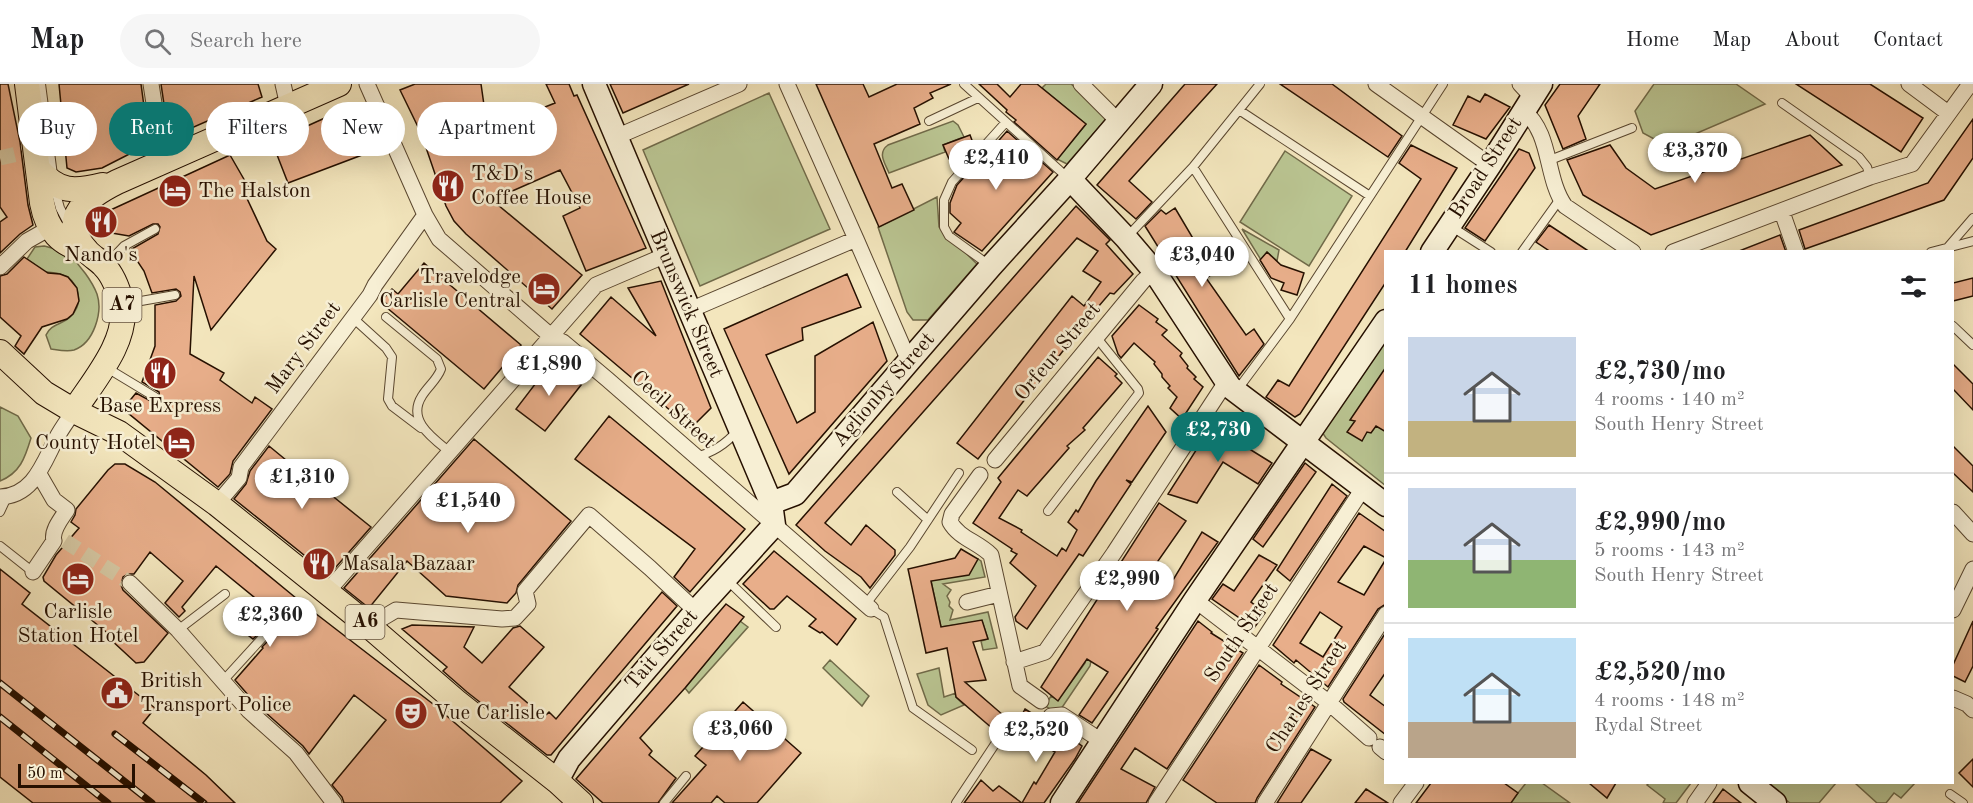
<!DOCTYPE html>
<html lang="en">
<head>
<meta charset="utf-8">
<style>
	body { margin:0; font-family:"Old Standard TT",serif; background:#f6f6f6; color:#202124; height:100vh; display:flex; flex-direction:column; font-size:22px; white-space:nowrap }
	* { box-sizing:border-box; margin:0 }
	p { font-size:20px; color:#757577 }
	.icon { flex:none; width:33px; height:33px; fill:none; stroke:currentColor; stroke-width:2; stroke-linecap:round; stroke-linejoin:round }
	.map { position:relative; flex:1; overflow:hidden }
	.sheet { position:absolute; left:1384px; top:166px; width:570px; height:534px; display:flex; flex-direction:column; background:#fff; border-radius:0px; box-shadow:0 6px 24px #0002 }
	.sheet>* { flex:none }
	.hud { position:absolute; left:18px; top:18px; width:570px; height:54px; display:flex; gap:12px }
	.scale { position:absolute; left:18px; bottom:15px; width:117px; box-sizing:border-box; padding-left:6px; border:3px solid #261000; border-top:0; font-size:16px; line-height:21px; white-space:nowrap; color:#261000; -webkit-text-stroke:4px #f7efd4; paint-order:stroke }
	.price { position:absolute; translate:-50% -51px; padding:0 14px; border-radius:21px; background:#fff; color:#222; font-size:20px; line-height:39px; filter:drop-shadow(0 2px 3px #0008) }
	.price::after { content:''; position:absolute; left:50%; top:36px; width:18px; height:14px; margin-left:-9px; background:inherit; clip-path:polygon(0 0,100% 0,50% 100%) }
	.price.current { background:#0f766e; color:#fff }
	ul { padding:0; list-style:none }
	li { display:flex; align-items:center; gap:18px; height:150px; padding:0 24px }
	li+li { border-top:2px solid #e0e0e0 }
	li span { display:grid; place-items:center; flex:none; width:168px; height:120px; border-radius:0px; color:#555 }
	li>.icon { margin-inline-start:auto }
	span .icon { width:72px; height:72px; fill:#fffc; stroke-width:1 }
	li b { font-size:26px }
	h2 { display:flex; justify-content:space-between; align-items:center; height:72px; padding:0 24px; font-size:26px }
	.pill { padding:0 21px; border-radius:27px; background:#fff; box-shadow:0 6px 24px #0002; font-size:21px; line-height:54px }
	.pill.current { background:#0f766e; color:#fff }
	header { display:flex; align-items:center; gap:36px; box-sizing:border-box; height:84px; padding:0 30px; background:#fff; border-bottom:2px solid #e0e0e0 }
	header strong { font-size:28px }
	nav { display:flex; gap:33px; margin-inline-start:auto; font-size:21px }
	.search { width:420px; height:54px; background:#f6f6f6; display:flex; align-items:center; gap:15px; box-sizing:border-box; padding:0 21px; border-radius:33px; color:#757577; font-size:22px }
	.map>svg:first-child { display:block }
	.green { fill:#bac592; stroke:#706a49; stroke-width:1.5 }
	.building { fill:#e8ae8a; stroke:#261000; stroke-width:1.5; fill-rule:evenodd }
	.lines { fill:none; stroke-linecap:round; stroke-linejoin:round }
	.street-tunnel { stroke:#d4c6a1; stroke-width:15; stroke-dasharray:15 8; stroke-linecap:butt }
	.lane-casing { stroke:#59462f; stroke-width:10 }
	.street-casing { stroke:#59462f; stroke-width:17 }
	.secondary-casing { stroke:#261000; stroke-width:25 }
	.primary-casing { stroke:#261000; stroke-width:26 }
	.lane { stroke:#f7efd4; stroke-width:8 }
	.street { stroke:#f7efd4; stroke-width:15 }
	.secondary { stroke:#f7efd4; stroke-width:22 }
	.primary { stroke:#f3e6bd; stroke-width:24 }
	.rail-casing { stroke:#261000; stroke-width:7 }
	.rail { stroke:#f7efd4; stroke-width:4.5; stroke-dasharray:14; stroke-linecap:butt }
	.labels { text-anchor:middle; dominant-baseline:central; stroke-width:5; stroke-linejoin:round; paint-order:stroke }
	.shield { fill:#f7efd4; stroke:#655340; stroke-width:1.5 }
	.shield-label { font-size:20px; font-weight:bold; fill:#261000 }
	.street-label { font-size:21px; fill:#261000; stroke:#f7efd4 }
	.poi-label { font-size:21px; fill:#261000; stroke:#f7efd4; text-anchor:start }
</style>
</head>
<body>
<header>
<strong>Map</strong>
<div class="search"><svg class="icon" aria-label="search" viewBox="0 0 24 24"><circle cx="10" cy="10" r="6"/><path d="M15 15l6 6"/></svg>Search here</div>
<nav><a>Home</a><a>Map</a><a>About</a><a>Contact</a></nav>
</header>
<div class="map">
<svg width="1973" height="719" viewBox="0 0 1973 719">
	<rect width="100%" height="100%" fill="#f3e6bd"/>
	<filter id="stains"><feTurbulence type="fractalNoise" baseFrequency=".00333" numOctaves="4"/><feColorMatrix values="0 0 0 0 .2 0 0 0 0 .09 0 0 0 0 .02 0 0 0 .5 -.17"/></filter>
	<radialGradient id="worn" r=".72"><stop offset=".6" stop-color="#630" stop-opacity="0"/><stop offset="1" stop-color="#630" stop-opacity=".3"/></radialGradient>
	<!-- green -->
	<path class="green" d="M1046 0H1071L1106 29V35L1067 80 1057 75 1086 40 1042 4Z
		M1654 0H1736L1765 20 1667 62 1643 49 1635 27Z
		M769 9 830 145 700 202 643 66Z
		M953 37 958 41 964 53 943 61 945 68 889 89C885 79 877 69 888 61Z
		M1285 67 1352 112 1309 182 1240 138Z
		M937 113 939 143 977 180 928 236H913L907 228 878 143Z
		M1242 145 1279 166 1277 177 1267 168 1261 176Z
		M44 162C52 164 63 166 70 172 80 181 92 197 97 210 103 228 94 259 74 266 67 268 58 266 51 265L46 251C51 239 63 241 71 232 85 218 78 195 60 190 52 188 44 188 36 187L34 180 27 175 35 163Z
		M1386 253V402L1326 354 1322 348Z
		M0 323 18 332 31 354C25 374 20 389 0 397Z
		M978 475 981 477 985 493 943 500 951 506 947 512 950 518 949 522 953 526 950 536 988 528 997 564 983 566 981 557 988 555 982 537 941 543 931 497Z
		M740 537 748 543 689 609 685 604Z
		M1085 574 1091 577 1090 582 1061 625 1052 626 1045 622 1051 612 1058 616 1085 579Z
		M830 576 869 612 862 622 823 584Z
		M939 584 944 613 956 609V613L964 621 941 631 928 621 917 590Z
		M1526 699H1542L1570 719H1510Z
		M1649 699H1691L1676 719H1663L1665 715 1647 701Z
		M1765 699H1836L1819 719H1790Z
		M1855 699H1915L1901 714 1894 709 1886 719H1877Z"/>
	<!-- building -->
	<path class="building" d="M0 0H8L20 58 28 121 33 141 20 150 0 169V138L7 133 0 123Z
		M59 0H141L149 60 102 84 76 88 67 84Z
		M161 0H258L262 13 178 50 168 47Z
		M415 0H481L484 21 495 43 555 19 546 0H569L574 12 577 11 646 164 586 187 563 132 580 124 560 86 492 116 582 191 552 225 466 150 454 137 446 122 421 49 400 6Z
		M610 0H689L623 29Z
		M816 0H863L869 13 897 0H951L930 9 933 14 914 24 920 40 874 60 892 104 902 100 914 126 879 143Z
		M979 0H997L1010 13 1021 0H1037L1086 40 1057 76 1014 38 1016 36 1006 28 1007 26Z
		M1185 0H1217L1129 97 1152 118 1136 135 1097 101Z
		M1280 0H1332L1402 52 1388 73Z
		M1560 0H1600L1578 32 1586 55 1563 65 1545 21Z
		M1796 0H1870L1923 34 1901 68Z
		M1485 10 1510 23 1486 55 1453 41 1468 12 1480 18Z
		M349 23 370 68 288 99 272 58Z
		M1973 35V74L1944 116 1805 165 1799 146 1928 99Z
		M1007 47 1053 88 982 167 954 148 961 139 950 129V119L957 101 979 77 980 78Z
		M970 51 975 64 949 75 943 61Z
		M1810 51 1842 81 1651 151 1583 111 1567 76 1610 61 1626 84 1655 105Z
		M1411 61 1457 84 1405 168H1386V198L1300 330 1295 333 1266 313 1278 296 1289 302 1421 95 1399 79Z
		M1519 65 1529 69 1535 84 1485 157 1465 144Z
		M230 71 249 104 243 106 267 157 276 165 211 246 194 192 190 270 224 289 220 296 252 319 255 313 272 325 233 377 230 390 218 403 128 329 127 320 136 309 154 319 160 316 159 308 142 298 155 262V221L176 217 181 212 180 208 176 205 152 209 144 187 130 166 158 150 160 143 158 140H153L129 152 100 147 93 139 95 133 104 129Z
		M1076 122 1110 156 1106 160 1133 190 1114 210 1110 209 1092 230 978 375 957 359 1072 212 1084 222 1101 198 1083 187 1098 167 1077 154 825 439 851 461 866 441 895 466V471L870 504 861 493 825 467 796 441Z
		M1175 124 1204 173 1206 172 1217 187 1206 194 1246 251 1254 245 1264 260 1239 292 1145 142 1161 126 1166 130Z
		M1549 141 1590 168H1551L1536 158Z
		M1780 151 1786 168H1739V167Z
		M1267 168 1281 181 1304 189 1297 211 1281 206 1284 199 1271 194 1260 176Z
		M24 173 48 189 60 190 68 193 77 204 79 217 73 230 67 235 42 243 24 270 15 262 21 252 0 233V192L7 190Z
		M424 179 521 261 484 305 386 223 388 221 382 216 392 205 398 210Z
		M847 190 861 223 802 244 803 256 766 271 797 339 815 328V272L873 238 887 277 789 390 724 245Z
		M1973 194V212L1953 217V199Z
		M661 197 711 324 691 344 580 250 611 213 656 252 628 204Z
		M1139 221 1158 235 1156 238 1167 246 1162 251 1182 269 1180 272 1188 282 1187 284 1196 293 1194 295 1203 303 1182 335 1170 324 1177 313 1168 304 1170 302 1162 293V290L1154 280 1155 278 1134 259 1121 274 1118 270 1112 252Z
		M1098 273 1117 290 1115 292 1122 299 1083 344 1085 346 1067 362 1069 364 1027 412 1018 406 999 434 1022 446 1021 448 1057 472 1062 464 1066 467 1077 446 1068 438 1076 426 1078 428 1096 397 1148 322 1166 348 1132 398 1126 396 1131 400 1083 472 1079 470 1027 545 1016 537 1015 533 1036 502 1010 479 1017 470 1011 467 1012 465 973 439 1001 398 998 394Z
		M552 278 581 301 545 347 516 325Z
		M1953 280 1973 300V326L1953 305Z
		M1386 283V348L1376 342 1371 349 1367 348 1362 357 1347 348 1355 337 1350 336Z
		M609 332 745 445 690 508 674 493 695 465 575 375Z
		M1216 335 1242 352 1238 358 1272 379 1258 400 1223 378 1197 419 1168 410Z
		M474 355 571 437 518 501 516 509 507 519 446 512 407 477 369 524 344 504Z
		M269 362 303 390 314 377 335 394 325 406 371 443 329 491 234 415 246 400 250 387Z
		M1953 362 1973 382V408L1953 389Z
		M1305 379 1316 388 1263 463 1253 455Z
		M115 380H125L155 398 302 519 433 620 522 697 500 719H344L342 713 332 701 386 636 354 611 309 670 303 662 256 620 235 596 263 564 262 563 269 556 270 551 268 547 263 546 253 555 235 541 255 514 216 482 182 523 185 527 179 533 165 519 183 497 150 468 134 490H128L123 493 121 501 123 506 168 549 144 578 136 579 109 554 111 552 44 497 43 493 56 471 79 444 71 438 75 431 76 425 108 386Z
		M1332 400 1347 412 1290 497 1277 486Z
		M1159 419 1186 437 1144 497 1164 511 1202 448 1218 458 1156 544 1158 545 1092 639 1079 631 1108 588 1087 575 1058 617 1041 603Z
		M1359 429 1386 448V474L1364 462 1338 498 1364 511 1386 475V520L1378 525 1328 603 1296 576 1294 579 1273 561ZM1320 528 1342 543 1323 573 1300 559Z
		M961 465 978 475 969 491 931 497 941 543 982 536 988 555 973 558 986 596 965 598 1003 631 993 645 956 613 947 564 926 569 908 485 955 474Z
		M774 467 856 535 837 561 822 548 820 549 809 542 816 535 787 512 774 525H770L743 500Z
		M1259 471 1277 481 1251 518 1265 529 1254 544 1212 515 1223 500 1234 507Z
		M0 485 30 509 22 520 155 624 143 639 206 691 235 719H33L0 693Z
		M662 508 677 522 551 671H547L467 608 443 587 447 583 402 545 412 541 474 543 464 563 482 579 513 544 520 542 544 563 509 603 544 633 549 628 556 635Z
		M726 520 744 533 685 604 640 654 652 667 649 671 676 694 658 719H603L576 695Z
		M1198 537 1212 548 1211 549 1243 569 1167 685 1135 664 1121 685 1155 703 1146 719H1078Z
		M1973 537V582L1965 598 1953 592V581Z
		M1386 548V588L1370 611 1386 623V651L1344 618 1343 615Z
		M1259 581 1282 598 1281 600 1315 623 1257 714 1255 719H1217L1183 696Z
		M743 618 801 669 757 719H725L717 712 711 719H672L706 681 695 672Z
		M1025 625 1066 651 1069 647 1081 655 1078 659 1082 662 1075 675 1044 719H964L981 696 993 707 999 702 1022 719 1034 698 1036 700 1055 668 1015 644Z
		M1311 665 1331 676 1301 719H1277Z
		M1973 675V703L1959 689Z
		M1431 699H1504L1518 709 1511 719H1416Z
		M1589 699H1616L1607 714Z
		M1366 705 1388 719H1355Z
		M1723 705 1741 719H1713Z"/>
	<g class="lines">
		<!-- street-tunnel -->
		<path class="street-tunnel" d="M0 74 26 68
			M65 457 130 499"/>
		<!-- lane casing -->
		<g class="lane-casing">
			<path id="lane" d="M41 0 53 91
				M964 0 1068 94
				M1782 19 1859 73 1867 83 1870 93
				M1239 26 1370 112
				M929 37 978 14
				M1550 76 1632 44
				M1193 83 1290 235
				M55 106 60 124 68 139
				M1452 143 1491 168
				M1127 153 1193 83 1260 0
				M1948 163 1973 134
				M1522 168 1560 115
				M1931 168 1973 157
				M106 181 124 162 155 145
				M989 181 949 152 944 143V116L952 98 1006 38
				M124 220 175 211
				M386 233 437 275 441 285C437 296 428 302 422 312 406 337 434 355 451 369
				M353 234 386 264 392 273 388 315 392 322 421 344
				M1953 242 1973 261
				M107 284 155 313
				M1238 305 1290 235 1443 0
				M695 373C712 369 726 360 737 347
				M897 408 928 436
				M1048 427 1139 309 1138 305 1097 254
				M0 428 7 413
				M0 462 33 488
				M727 496 776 543
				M866 520 910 463 959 389
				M871 525 884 533 913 624 972 666
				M178 546 225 510
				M222 598 264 552
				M1950 710 1963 719
				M664 719 686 692
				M956 719 1007 642"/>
		</g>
		<!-- street casing -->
		<g class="street-casing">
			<path id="street" d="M151 0 163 77
				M283 0 288 22
				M367 0 425 131 439 155 552 253 563 258 607 295 871 525
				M1081 0 1119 38
				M1376 0 1490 81
				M1520 0 1532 13
				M1909 0 1948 29
				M1524 27C1552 50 1545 94 1565 122L1633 168
				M616 53 739 0
				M1782 128 1796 168
				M856 155 909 277
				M1673 168 1870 93 1912 80 1970 0
				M0 183 27 157 50 144
				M690 226 856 155 787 0
				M995 376 1143 197 1154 187
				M980 391 952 430 950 438C959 454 978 458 991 471L1020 602 1041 617
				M0 413C33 412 43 380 56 355 61 345 68 336 74 327
				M217 420 239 394 241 383 370 211 375 201 425 131
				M1953 428 1973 450
				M33 488 54 457C51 447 61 435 67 426L54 416 39 390
				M130 499 178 546 249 627 296 669 334 719
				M327 508 596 201 666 171
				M1195 516 1328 618 1369 654
				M967 518 999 510
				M1953 526 1973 485
				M369 542 396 526 502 535 515 534 528 520 525 507 589 431 650 484 696 527
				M1014 578 1045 568 1114 469 1226 298
				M1953 614 1967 620 1973 626
				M1051 632 1062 631 1103 658
				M1380 663 1386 668
				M1156 719 1364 403
				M1265 719 1386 530
				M1401 719 1416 699
				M1695 719 1709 699"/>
		</g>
		<!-- secondary casing -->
		<g class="secondary-casing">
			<path id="secondary" d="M1070 95 1126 154 1154 187 1230 303 1386 421
				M1432 168 1490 81 1541 0
				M771 419 795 410 909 277 991 182 1070 95 1151 0
				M557 697 569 675 696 527 774 441 771 419 594 0
				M1750 699 1775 719
				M1062 719 1195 516 1386 237"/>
		</g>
		<!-- primary casing -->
		<g class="primary-casing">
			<path id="primary" d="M27 0 42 119C47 146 60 161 87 167
				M38 85C59 109 74 108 103 101
				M0 268 44 309 74 327 119 349 217 420 369 542 458 619 557 697 581 719
				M74 327C93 297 129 257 122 220 119 208 113 191 104 182 99 176 92 173 87 167 56 134 89 112 117 98L339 0"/>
		</g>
		<!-- lane -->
		<use href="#lane" class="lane"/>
		<!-- street -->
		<use href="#street" class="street"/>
		<!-- secondary -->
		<use href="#secondary" class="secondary"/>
		<!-- primary -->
		<use href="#primary" class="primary"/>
		<!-- rail casing -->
		<g class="rail-casing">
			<path id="rail" d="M0 599 152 719
				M0 633 108 719
				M115 650 204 719"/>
		</g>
		<!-- rail -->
		<use href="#rail" class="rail"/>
	</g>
	<!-- icons -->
	<defs>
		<g id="restaurant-disc" transform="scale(1.725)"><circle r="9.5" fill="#8f2418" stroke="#f7efd4"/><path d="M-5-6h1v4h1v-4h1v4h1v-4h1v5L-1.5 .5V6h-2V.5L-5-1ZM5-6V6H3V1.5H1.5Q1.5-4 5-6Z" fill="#fff"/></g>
		<g id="hotel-disc" transform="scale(1.725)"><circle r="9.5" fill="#8f2418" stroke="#f7efd4"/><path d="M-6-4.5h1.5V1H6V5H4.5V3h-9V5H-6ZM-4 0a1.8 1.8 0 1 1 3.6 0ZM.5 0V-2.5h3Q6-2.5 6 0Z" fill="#fff"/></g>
		<g id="civic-disc" transform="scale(1.725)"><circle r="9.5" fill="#8f2418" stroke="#f7efd4"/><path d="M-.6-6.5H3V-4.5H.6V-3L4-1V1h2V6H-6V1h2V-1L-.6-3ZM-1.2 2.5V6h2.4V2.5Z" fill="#fff"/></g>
		<g id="theatre-disc" transform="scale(1.725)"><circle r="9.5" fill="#8f2418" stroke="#f7efd4"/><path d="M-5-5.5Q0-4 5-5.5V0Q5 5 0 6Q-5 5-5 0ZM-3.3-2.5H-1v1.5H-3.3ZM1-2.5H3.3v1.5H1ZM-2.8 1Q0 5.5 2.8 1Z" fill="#fff"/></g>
	</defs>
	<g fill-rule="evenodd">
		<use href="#restaurant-disc" x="448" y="102"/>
		<use href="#hotel-disc" x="175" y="107"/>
		<use href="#restaurant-disc" x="101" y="138"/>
		<use href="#hotel-disc" x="544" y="205"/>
		<use href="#restaurant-disc" x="160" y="289"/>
		<use href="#hotel-disc" x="179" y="359"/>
		<use href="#restaurant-disc" x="319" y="480"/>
		<use href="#hotel-disc" x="78" y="495"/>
		<use href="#civic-disc" x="117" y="609"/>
		<use href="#theatre-disc" x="411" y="629"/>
	</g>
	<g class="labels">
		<!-- shield labels -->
		<g class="shield">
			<rect x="102.5" y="204" width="39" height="34" rx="4.5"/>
			<rect x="345.5" y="521" width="39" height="34" rx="4.5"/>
		</g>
		<g class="shield-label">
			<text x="122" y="221">A7</text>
			<text x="365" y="538">A6</text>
		</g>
		<!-- street labels -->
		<g class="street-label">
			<text transform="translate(1486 84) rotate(-57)">Broad Street</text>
			<text transform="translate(686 220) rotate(67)">Brunswick Street</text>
			<text transform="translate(304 264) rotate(-53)">Mary Street</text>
			<text transform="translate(1058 268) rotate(-50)">Orfeur Street</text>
			<text transform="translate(884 306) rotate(-49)">Aglionby Street</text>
			<text transform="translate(673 326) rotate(42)">Cecil Street</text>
			<text transform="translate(1242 549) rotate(-56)">South Street</text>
			<text transform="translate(662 566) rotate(-49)">Tait Street</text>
			<text transform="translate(1307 613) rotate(-57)">Charles Street</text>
		</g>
		<!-- poi labels -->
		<g class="poi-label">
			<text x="471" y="90">T&amp;D's<tspan x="471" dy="24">Coffee House</tspan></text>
			<text x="198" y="107">The Halston</text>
			<text x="101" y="171" text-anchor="middle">Nando's</text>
			<text x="521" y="193" text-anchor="end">Travelodge<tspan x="521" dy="24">Carlisle Central</tspan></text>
			<text x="160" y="322" text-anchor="middle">Base Express</text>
			<text x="156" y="359" text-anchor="end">County Hotel</text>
			<text x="342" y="480">Masala Bazaar</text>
			<text x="78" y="528" text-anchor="middle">Carlisle<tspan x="78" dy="24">Station Hotel</tspan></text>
			<text x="140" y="597">British<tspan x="140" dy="24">Transport Police</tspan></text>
			<text x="434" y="629">Vue Carlisle</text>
		</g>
	</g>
	<rect width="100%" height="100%" filter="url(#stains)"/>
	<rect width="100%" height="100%" fill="url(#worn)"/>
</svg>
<div class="scale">50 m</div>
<b class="price" style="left:1695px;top:100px">£3,370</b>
<b class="price" style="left:996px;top:107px">£2,410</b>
<b class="price" style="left:1202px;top:204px">£3,040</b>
<b class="price" style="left:549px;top:313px">£1,890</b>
<b class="price current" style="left:1218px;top:379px">£2,730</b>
<b class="price" style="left:302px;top:426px">£1,310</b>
<b class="price" style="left:468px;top:450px">£1,540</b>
<b class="price" style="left:1127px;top:528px">£2,990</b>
<b class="price" style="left:270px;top:564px">£2,360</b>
<b class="price" style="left:740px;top:678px">£3,060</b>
<b class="price" style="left:1036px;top:679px">£2,520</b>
<div class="hud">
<a class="pill">Buy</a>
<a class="pill current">Rent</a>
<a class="pill">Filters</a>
<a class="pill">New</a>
<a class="pill">Apartment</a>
</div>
<section class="sheet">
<h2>11 homes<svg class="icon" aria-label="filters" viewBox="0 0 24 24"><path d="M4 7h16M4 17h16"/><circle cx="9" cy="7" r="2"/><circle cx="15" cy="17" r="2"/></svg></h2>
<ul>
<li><span style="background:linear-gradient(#c9d6e8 70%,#c2b280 0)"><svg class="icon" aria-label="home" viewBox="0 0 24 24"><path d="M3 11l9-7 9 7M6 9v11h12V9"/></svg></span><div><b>£2,730/mo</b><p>4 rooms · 140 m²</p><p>South Henry Street</p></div></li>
<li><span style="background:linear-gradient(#c9d6e8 60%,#8fb573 0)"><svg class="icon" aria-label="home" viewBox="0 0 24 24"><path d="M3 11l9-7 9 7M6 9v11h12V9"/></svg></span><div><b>£2,990/mo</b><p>5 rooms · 143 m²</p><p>South Henry Street</p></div></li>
<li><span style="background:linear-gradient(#bfe0f5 70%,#b9a48a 0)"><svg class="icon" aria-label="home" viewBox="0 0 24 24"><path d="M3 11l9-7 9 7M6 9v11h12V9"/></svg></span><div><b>£2,520/mo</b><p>4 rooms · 148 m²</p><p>Rydal Street</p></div></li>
</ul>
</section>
</div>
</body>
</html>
